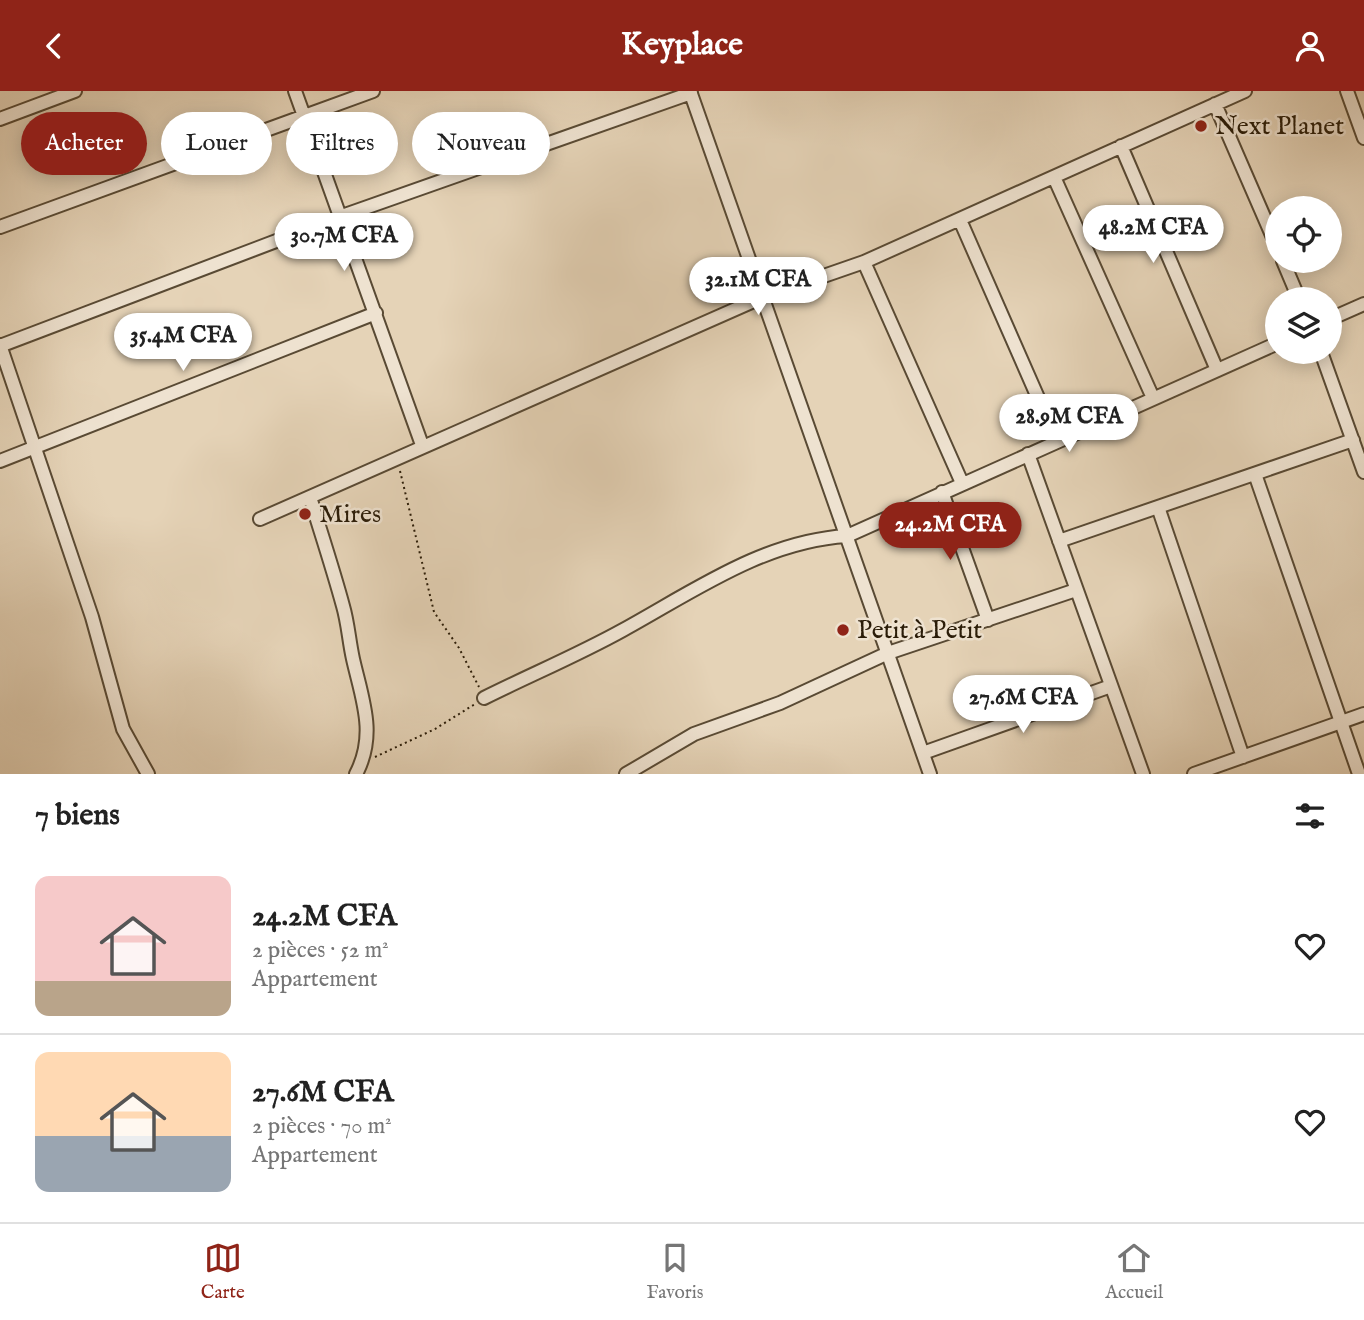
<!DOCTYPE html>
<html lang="fr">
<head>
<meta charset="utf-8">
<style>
	body { margin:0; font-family:"IM FELL English",serif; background:#f2f2f2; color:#222; height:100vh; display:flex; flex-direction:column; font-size:26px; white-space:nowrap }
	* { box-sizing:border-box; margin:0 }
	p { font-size:23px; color:#767676 }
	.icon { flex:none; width:38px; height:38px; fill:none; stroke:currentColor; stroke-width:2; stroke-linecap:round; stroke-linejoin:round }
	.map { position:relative; height:683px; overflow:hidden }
	.side { display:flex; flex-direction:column; background:#fff; flex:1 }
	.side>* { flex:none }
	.top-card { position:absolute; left:21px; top:21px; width:700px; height:63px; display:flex; gap:14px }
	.controls { position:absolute; left:1265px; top:105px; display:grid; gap:14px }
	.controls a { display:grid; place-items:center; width:77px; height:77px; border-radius:50%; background:#fff; box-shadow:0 4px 18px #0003; font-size:35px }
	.price { position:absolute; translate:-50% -60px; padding:0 16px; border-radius:24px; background:#fff; color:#222; font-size:23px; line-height:46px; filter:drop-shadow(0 2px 4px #0008) }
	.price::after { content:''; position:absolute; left:50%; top:42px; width:21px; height:16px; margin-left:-10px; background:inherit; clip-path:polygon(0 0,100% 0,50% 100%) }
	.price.current { background:#8f2418; color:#fff }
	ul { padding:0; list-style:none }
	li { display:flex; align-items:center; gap:21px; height:175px; padding:0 35px }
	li+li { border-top:2px solid #e0e0e0 }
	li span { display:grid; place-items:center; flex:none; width:196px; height:140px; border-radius:14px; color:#555 }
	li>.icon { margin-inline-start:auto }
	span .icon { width:84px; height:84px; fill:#fffc; stroke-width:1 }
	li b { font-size:30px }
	h2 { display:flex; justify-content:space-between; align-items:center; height:84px; padding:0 35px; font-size:30px }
	.tag { padding:0 24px; border-radius:32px; background:#fff; box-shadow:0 4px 18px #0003; font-size:24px; line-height:63px }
	.tag.current { background:#8f2418; color:#fff }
	header { display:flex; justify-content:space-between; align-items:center; height:91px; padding:0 35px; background:#8f2418; color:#fff; font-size:32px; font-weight:700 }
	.menu { display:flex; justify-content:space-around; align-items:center; height:98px; border-top:2px solid #e0e0e0; background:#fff; font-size:19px; color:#767676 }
	.menu a { display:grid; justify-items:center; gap:4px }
	.menu .current { color:#8f2418 }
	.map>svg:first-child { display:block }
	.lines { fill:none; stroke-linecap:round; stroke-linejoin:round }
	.minor-casing { stroke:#594a34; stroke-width:16 }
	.path { stroke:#2a1c08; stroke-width:2; stroke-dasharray:2 3.5; stroke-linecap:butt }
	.minor { stroke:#eee2d0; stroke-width:12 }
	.poi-dot { fill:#8f2418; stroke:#eee2d0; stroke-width:2.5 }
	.labels { text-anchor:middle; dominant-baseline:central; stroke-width:5; stroke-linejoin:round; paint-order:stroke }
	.poi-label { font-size:26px; fill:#2a1c08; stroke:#eee2d0; text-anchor:start }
</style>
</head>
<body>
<header><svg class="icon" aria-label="back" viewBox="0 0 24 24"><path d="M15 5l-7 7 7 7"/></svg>Keyplace<svg class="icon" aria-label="person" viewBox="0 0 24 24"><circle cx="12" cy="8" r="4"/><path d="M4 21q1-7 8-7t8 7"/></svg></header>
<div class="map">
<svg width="1364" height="683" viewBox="0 0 1364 683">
	<rect width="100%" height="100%" fill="#e5d3b7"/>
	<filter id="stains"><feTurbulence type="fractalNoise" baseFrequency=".00286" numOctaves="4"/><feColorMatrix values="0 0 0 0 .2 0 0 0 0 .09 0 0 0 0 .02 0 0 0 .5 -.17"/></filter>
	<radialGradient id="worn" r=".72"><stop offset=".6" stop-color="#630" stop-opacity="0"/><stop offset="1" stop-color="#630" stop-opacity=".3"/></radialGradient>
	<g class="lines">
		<!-- minor casing -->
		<g class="minor-casing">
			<path id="minor" d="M295 0 422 354
				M690 0 930 683
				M1347 0 1364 47
				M1215 13 1278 158
				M0 28 75 0
				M1121 55 1217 279
				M1054 86 1153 307
				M960 129 1057 350
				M0 136 373 0
				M1283 170 1299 208
				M864 171 962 392
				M1330 228 1364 213
				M0 254 92 526 123 638 148 683
				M0 255 342 125 691 2
				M1321 261 1364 381
				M1028 363 1143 683
				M0 370 376 222
				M1255 383 1359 683
				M942 401 988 529
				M310 406C321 442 333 478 343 515 348 532 349 550 353 568 362 608 377 643 356 683
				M1158 416 1243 666
				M260 428 763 206 864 171 1245 0
				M1059 450 1353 349
				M484 607C530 584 578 564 623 539 694 500 764 450 847 445L1278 252
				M923 662 1111 595
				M626 683 694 643 780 612 888 562 1076 499
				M1194 683 1364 623"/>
		</g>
		<!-- path -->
		<path class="path" d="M400 380 434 521 459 557 479 596
			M375 666 435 638 475 613"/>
		<!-- minor -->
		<use href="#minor" class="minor"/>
	</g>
	<!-- markers -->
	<g class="poi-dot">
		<circle cx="1201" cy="35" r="7"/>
		<circle cx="305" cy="423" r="7"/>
		<circle cx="843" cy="539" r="7"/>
	</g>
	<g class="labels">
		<!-- poi labels -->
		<g class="poi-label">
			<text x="1215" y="35">Next Planet</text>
			<text x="319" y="423">Mires</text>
			<text x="857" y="539">Petit à Petit</text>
		</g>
	</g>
	<rect width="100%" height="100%" filter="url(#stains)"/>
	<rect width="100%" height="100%" fill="url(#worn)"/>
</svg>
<div class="controls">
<a><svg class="icon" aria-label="locate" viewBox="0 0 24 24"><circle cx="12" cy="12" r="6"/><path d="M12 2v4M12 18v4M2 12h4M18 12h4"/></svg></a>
<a><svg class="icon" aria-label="layers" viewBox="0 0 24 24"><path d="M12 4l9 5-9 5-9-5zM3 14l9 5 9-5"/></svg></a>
</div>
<b class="price" style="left:1153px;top:174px">48.2M CFA</b>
<b class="price" style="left:344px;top:182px">30.7M CFA</b>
<b class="price" style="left:758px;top:226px">32.1M CFA</b>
<b class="price" style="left:183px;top:282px">35.4M CFA</b>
<b class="price" style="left:1069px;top:363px">28.9M CFA</b>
<b class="price current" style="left:950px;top:471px">24.2M CFA</b>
<b class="price" style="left:1023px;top:644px">27.6M CFA</b>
<div class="top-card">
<a class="tag current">Acheter</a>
<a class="tag">Louer</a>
<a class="tag">Filtres</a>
<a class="tag">Nouveau</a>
</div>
</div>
<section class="side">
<h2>7 biens<svg class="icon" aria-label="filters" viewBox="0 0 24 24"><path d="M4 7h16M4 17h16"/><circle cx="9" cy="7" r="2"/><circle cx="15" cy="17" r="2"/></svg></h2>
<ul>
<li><span style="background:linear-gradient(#f6c9c9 75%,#b9a48a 0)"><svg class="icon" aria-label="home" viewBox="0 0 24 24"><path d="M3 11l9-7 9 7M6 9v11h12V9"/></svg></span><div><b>24.2M CFA</b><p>2 pièces · 52 m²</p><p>Appartement</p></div><svg class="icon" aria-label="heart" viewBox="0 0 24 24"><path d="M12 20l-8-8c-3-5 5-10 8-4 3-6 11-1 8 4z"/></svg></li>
<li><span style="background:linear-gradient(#ffd9b3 60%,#9aa5b1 0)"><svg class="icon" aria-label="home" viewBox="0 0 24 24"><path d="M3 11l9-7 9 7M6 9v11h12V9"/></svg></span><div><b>27.6M CFA</b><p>2 pièces · 70 m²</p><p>Appartement</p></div><svg class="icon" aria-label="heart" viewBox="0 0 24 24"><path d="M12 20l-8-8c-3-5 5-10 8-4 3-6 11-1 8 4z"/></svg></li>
</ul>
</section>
<nav class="menu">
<a class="current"><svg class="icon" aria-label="map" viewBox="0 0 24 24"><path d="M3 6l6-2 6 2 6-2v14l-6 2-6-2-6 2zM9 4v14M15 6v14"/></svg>Carte</a>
<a><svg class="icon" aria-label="saved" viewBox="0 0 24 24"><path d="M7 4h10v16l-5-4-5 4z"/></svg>Favoris</a>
<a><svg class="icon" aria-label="home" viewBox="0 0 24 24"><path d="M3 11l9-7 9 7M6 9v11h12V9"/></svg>Accueil</a>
</nav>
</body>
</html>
